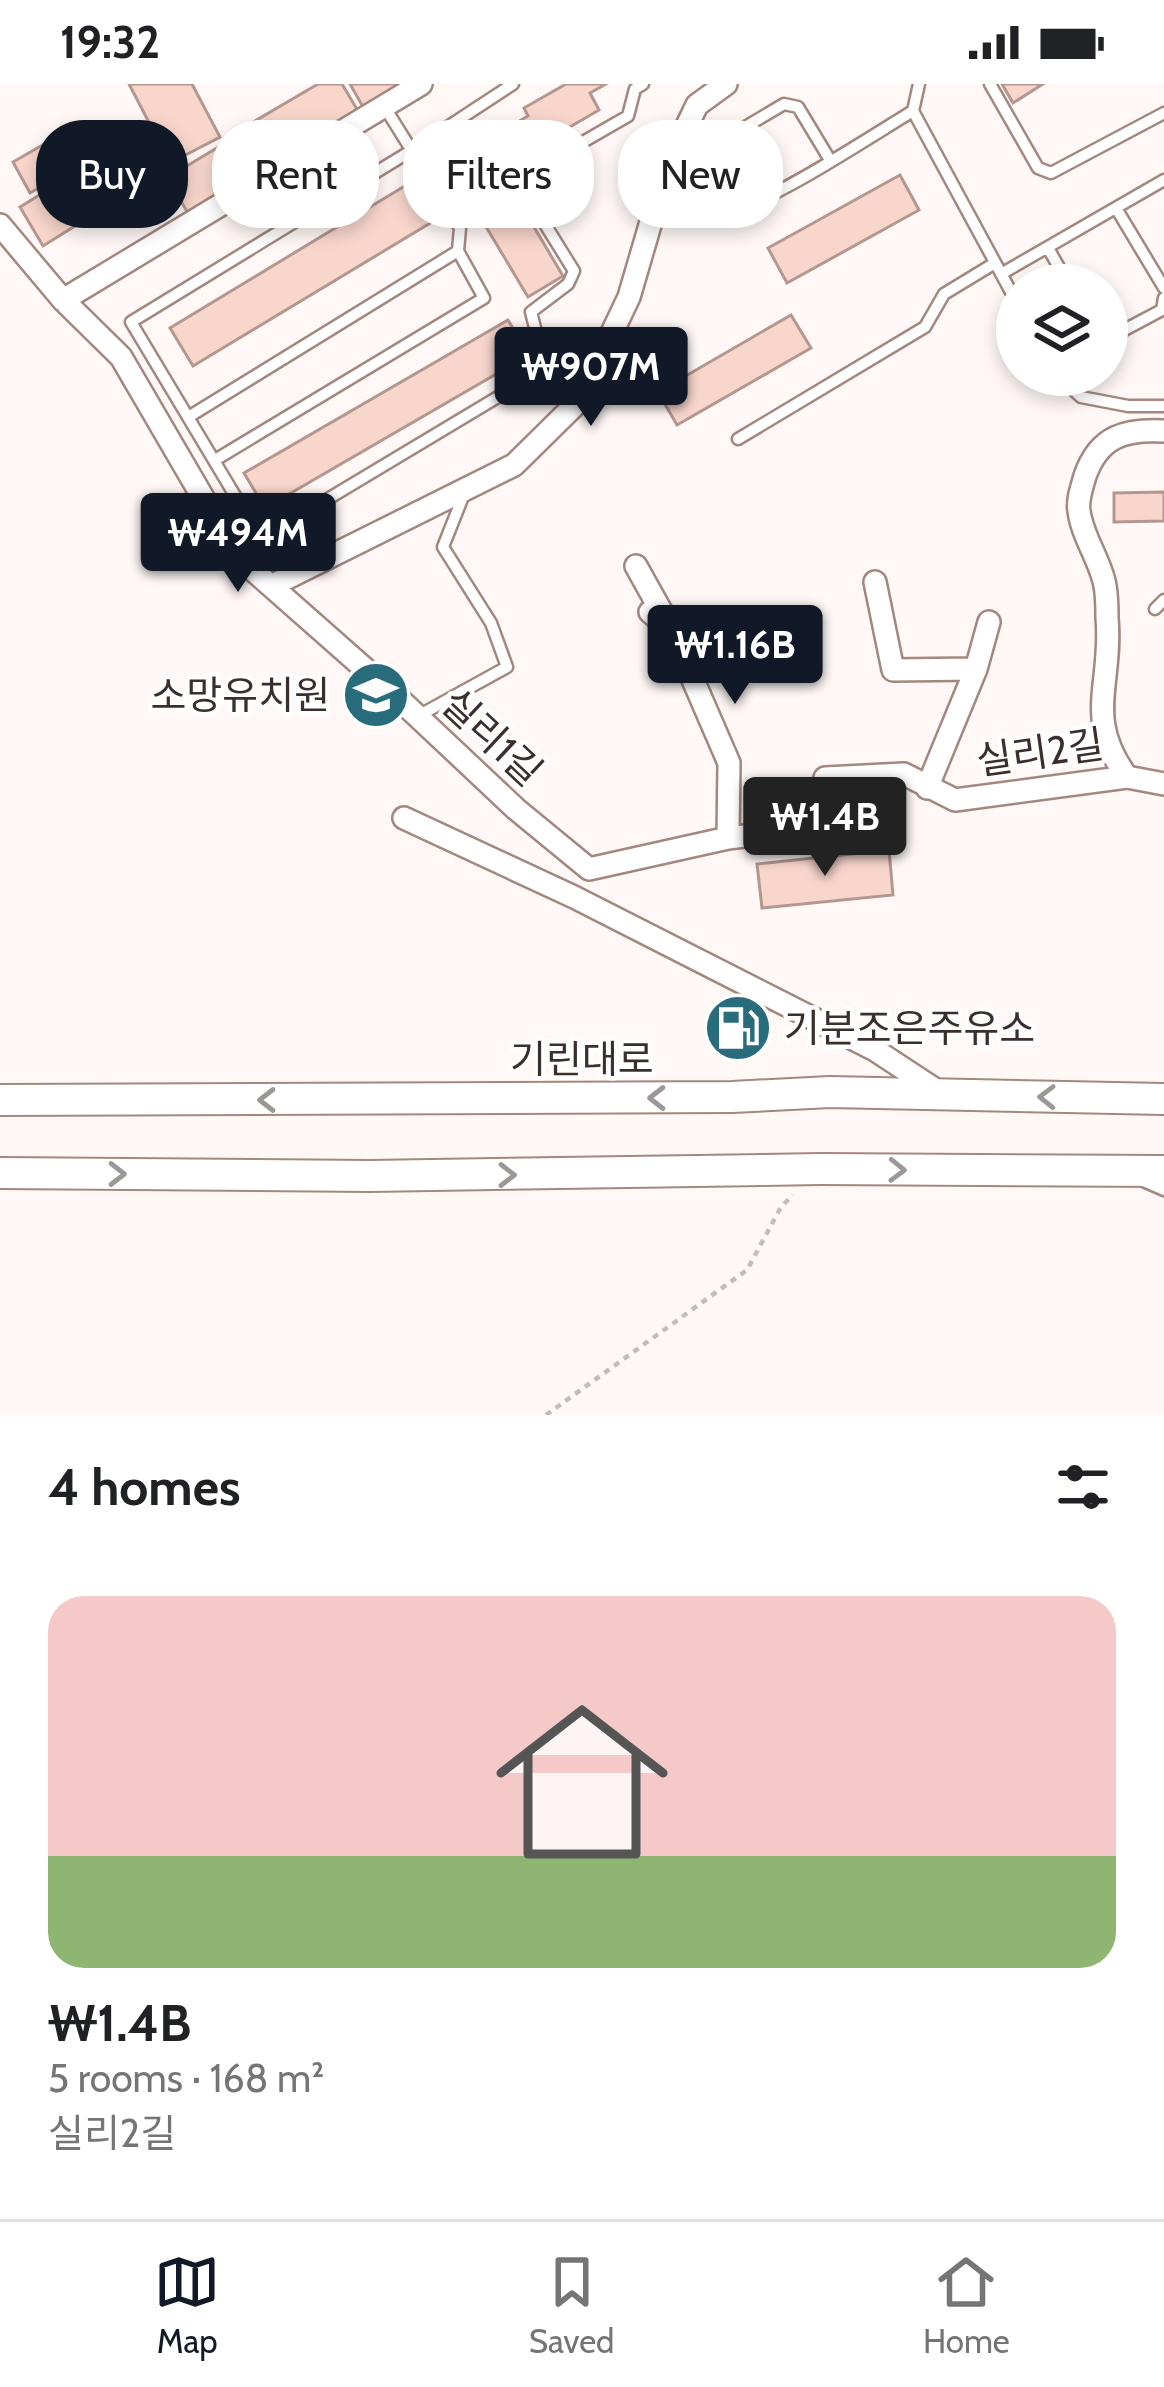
<!DOCTYPE html>
<html lang="en">
<head>
<meta charset="utf-8">
<style>
	body { margin:0; font-family:Cabin,"Noto Sans KR",sans-serif; background:#f2f2f2; color:#202124; height:100vh; display:flex; flex-direction:column; font-size:45px; white-space:nowrap }
	* { box-sizing:border-box; margin:0 }
	p { font-size:39px; color:#757577 }
	.icon { flex:none; width:66px; height:66px; fill:none; stroke:currentColor; stroke-width:2; stroke-linecap:round; stroke-linejoin:round }
	.map { position:relative; height:1331px; overflow:hidden }
	.side { display:flex; flex-direction:column; background:#fff; flex:1 }
	.side>* { flex:none }
	.guide { position:absolute; left:36px; top:36px; width:1092px; height:108px; display:flex; gap:24px }
	.fabs { position:absolute; left:996px; top:180px; display:grid; gap:24px }
	.fabs a { display:grid; place-items:center; width:132px; height:132px; border-radius:50%; background:#fff; box-shadow:0 6px 18px #0003; font-size:60px }
	.price { position:absolute; translate:-50% -102px; padding:0 27px; border-radius:12px; background:#111827; color:#fff; font-size:39px; line-height:78px; filter:drop-shadow(0 3px 6px #0008) }
	.price::after { content:''; position:absolute; left:50%; top:72px; width:36px; height:27px; margin-left:-18px; background:inherit; clip-path:polygon(0 0,100% 0,50% 100%) }
	.price.on { background:#222; color:#fff }
	ul { padding:0; list-style:none }
	li { display:grid; align-content:center; gap:24px; height:636px; padding:0 48px }
	li span { display:grid; place-items:center; height:372px; border-radius:36px; color:#555 }
	li>.icon { margin-inline-start:auto }
	span .icon { width:216px; height:216px; fill:#fffc; stroke-width:1 }
	li b { font-size:51px }
	h2 { display:flex; justify-content:space-between; align-items:center; height:144px; padding:0 48px; font-size:51px }
	.tag { padding:0 42px; border-radius:48px; background:#fff; box-shadow:0 6px 18px #0003; font-size:42px; line-height:108px }
	.tag.on { background:#111827; color:#fff }
	.status { display:flex; justify-content:space-between; align-items:center; height:84px; padding:0 60px; background:#fff; direction:ltr }
	.status svg { height:33px; fill:currentColor }
	.dock { display:flex; justify-content:space-around; align-items:center; height:168px; border-top:3px solid #e0e0e0; background:#fff; font-size:33px; color:#757577 }
	.dock a { display:grid; justify-items:center; gap:6px }
	.dock .on { color:#111827 }
	.map>svg:first-child { display:block }
	.building { fill:#f8d6cc; stroke:#b4978f; stroke-width:3 }
	.lines { fill:none; stroke-linecap:round; stroke-linejoin:round }
	.lane-casing { stroke:#a4877f; stroke-width:15 }
	.street-casing { stroke:#a4877f; stroke-width:26 }
	.secondary-casing { stroke:#a4877f; stroke-width:34 }
	.path { stroke:#c4bcb9; stroke-width:4.5; stroke-dasharray:6 6; stroke-linecap:butt }
	.lane { stroke:#fff; stroke-width:10 }
	.street { stroke:#fff; stroke-width:21 }
	.secondary { stroke:#fff; stroke-width:30 }
	.oneway { stroke:#9d9795 }
	.labels { text-anchor:middle; dominant-baseline:central; stroke-width:9; stroke-linejoin:round; paint-order:stroke }
	.poi-label { font-size:39px; fill:#3b2f2b; stroke:#fff; text-anchor:end }
	.street-label { font-size:39px; fill:#3b2f2b; stroke:#fff }
</style>
</head>
<body>
<div class="status"><b>19:32</b><svg viewBox="0 0 49 12"><path d="M0 12V9h3v3zM5 12V6h3v6zM10 12V3h3v9zM15 12V0h3v12zM26 1h20v11H26zM47 4h2v5h-2z"/></svg></div>
<div class="map">
<svg width="1164" height="1331" viewBox="0 0 1164 1331">
	<rect width="100%" height="100%" fill="#fff8f6"/>
	<!-- building -->
	<path class="building" d="M129 0H192L220 53 170 79Z
		M318 0H342L358 27 265 81 243 44Z
		M350 0H402L363 23Z
		M566 0H606L590 9 599 26 551 54 556 64 505 94 563 192 528 213 448 79 528 32 524 24Z
		M1002 0H1043L1013 19Z
		M46 59 63 90 30 109 13 78Z
		M225 59 246 94 188 129 167 94Z
		M900 91 919 126 787 199 768 164Z
		M413 97 437 135 193 282 170 244Z
		M59 99 83 137 43 162 20 123Z
		M791 231 811 264 677 341 658 308Z
		M508 236 529 271 265 424 244 389Z
		M1164 408V437L1114 438V409Z
		M889 766 893 811 762 824 757 780Z"/>
	<g class="lines">
		<!-- lane casing -->
		<g class="lane-casing">
			<path id="lane" d="M513 0 414 65 131 238 261 455 533 292 544 279 531 228 568 200 574 187 530 116 528 102 564 83 576 62 628 32 635 5 643 0
				M919 0 913 27 1017 219
				M990 0 1038 84 1051 89 1164 29
				M830 76 798 23 784 20 708 65C700 78 700 88 708 100 715 111 724 121 737 123 761 125 884 44 913 27
				M1116 124 1164 204
				M1048 164 1069 201
				M1001 190 1164 96
				M1107 251 1111 253 1162 226 1164 214
				M1057 291 1081 313 1128 322H1164
				M190 332 458 167
				M738 355 925 243 944 210 995 179
				M215 376 484 214 458 167 460 144 384 22
				M1155 525 1164 516
				M418 632 507 583 491 539 443 463 464 410
				M1141 1096 1164 1106"/>
		</g>
		<!-- street casing -->
		<g class="street-casing">
			<path id="street" d="M0 141 63 216 121 273 237 472 398 614 516 725 589 785
				M63 216 421 0
				M636 482 665 534
				M875 498 893 586 976 585
				M271 502 514 381 580 316 629 213 667 83 697 21 726 0
				M650 528 671 545 729 679 728 754
				M1127 693C1083 633 1113 600 1107 534 1107 522 1107 508 1104 497 1098 473 1082 451 1079 427 1077 416 1082 403 1085 392 1099 352 1125 345 1164 347
				M927 704 976 585 989 538
				M404 734 574 813 875 966 942 1010
				M589 785 728 754 813 744 825 694 904 690 955 716 1127 693 1164 700"/>
		</g>
		<!-- secondary casing -->
		<g class="secondary-casing">
			<path id="secondary" d="M0 1016 732 1013 830 1008 1164 1015
				M0 1089 370 1092 821 1085 1164 1087"/>
		</g>
		<!-- path -->
		<path class="path" d="M546 1331 747 1186 781 1123 793 1111"/>
		<!-- lane -->
		<use href="#lane" class="lane"/>
		<!-- street -->
		<use href="#street" class="street"/>
		<!-- secondary -->
		<use href="#secondary" class="secondary"/>
	</g>
	<!-- one-way arrows -->
	<defs><path id="oneway-chevron" d="M-2-3.5L2.5 0L-2 3.5" fill="none" stroke-width="1.6" stroke-linecap="round" stroke-linejoin="round" transform="scale(3)"/></defs>
	<g class="oneway">
		<use href="#oneway-chevron" transform="translate(1047 1013) rotate(-179)"/>
		<use href="#oneway-chevron" transform="translate(657 1014) rotate(180)"/>
		<use href="#oneway-chevron" transform="translate(267 1016) rotate(-180)"/>
		<use href="#oneway-chevron" transform="translate(897 1086) rotate(1)"/>
		<use href="#oneway-chevron" transform="translate(117 1090)"/>
		<use href="#oneway-chevron" transform="translate(507 1091)"/>
	</g>
	<!-- icons -->
	<defs>
		<g id="school-disc" transform="scale(3.45)"><circle r="9.5" fill="#296d7d" stroke="#fff"/><path d="M0-5L7-2L0 1L-7-2ZM-4 1L0 2.5L4 1V4Q0 6-4 4Z" fill="#fff"/></g>
		<g id="fuel-disc" transform="scale(3.45)"><circle r="9.5" fill="#296d7d" stroke="#fff"/><path d="M-5.5-6h7V0h2V4h1.3V-2.5L3-4.5l.8-.8L6-3V5H2.5V1h-1V6h-7ZM-4.2-4.7v3.2H.2V-4.7Z" fill="#fff"/></g>
	</defs>
	<g fill-rule="evenodd">
		<use href="#school-disc" x="376" y="611"/>
		<use href="#fuel-disc" x="738" y="944"/>
	</g>
	<g class="labels">
		<!-- poi labels -->
		<g class="poi-label">
			<text x="330" y="611">소망유치원</text>
			<text x="784" y="944" text-anchor="start">기분조은주유소</text>
		</g>
		<!-- street labels -->
		<g class="street-label">
			<text transform="translate(492 653) rotate(43)">실리1길</text>
			<text transform="translate(1040 668) rotate(-8)">실리2길</text>
			<text x="582" y="975">기린대로</text>
		</g>
	</g>
</svg>
<div class="fabs">
<a><svg class="icon" aria-label="layers" viewBox="0 0 24 24"><path d="M12 4l9 5-9 5-9-5zM3 14l9 5 9-5"/></svg></a>
</div>
<b class="price" style="left:591px;top:345px">₩907M</b>
<b class="price" style="left:238px;top:511px">₩494M</b>
<b class="price" style="left:735px;top:623px">₩1.16B</b>
<b class="price on" style="left:825px;top:795px">₩1.4B</b>
<div class="guide">
<a class="tag on">Buy</a>
<a class="tag">Rent</a>
<a class="tag">Filters</a>
<a class="tag">New</a>
</div>
</div>
<section class="side">
<h2>4 homes<svg class="icon" aria-label="filters" viewBox="0 0 24 24"><path d="M4 7h16M4 17h16"/><circle cx="9" cy="7" r="2"/><circle cx="15" cy="17" r="2"/></svg></h2>
<ul>
<li><span style="background:linear-gradient(#f6c9c9 70%,#8fb573 0)"><svg class="icon" aria-label="home" viewBox="0 0 24 24"><path d="M3 11l9-7 9 7M6 9v11h12V9"/></svg></span><div><b>₩1.4B</b><p>5 rooms · 168 m²</p><p>실리2길</p></div></li>
</ul>
</section>
<nav class="dock">
<a class="on"><svg class="icon" aria-label="map" viewBox="0 0 24 24"><path d="M3 6l6-2 6 2 6-2v14l-6 2-6-2-6 2zM9 4v14M15 6v14"/></svg>Map</a>
<a><svg class="icon" aria-label="saved" viewBox="0 0 24 24"><path d="M7 4h10v16l-5-4-5 4z"/></svg>Saved</a>
<a><svg class="icon" aria-label="home" viewBox="0 0 24 24"><path d="M3 11l9-7 9 7M6 9v11h12V9"/></svg>Home</a>
</nav>
</body>
</html>
